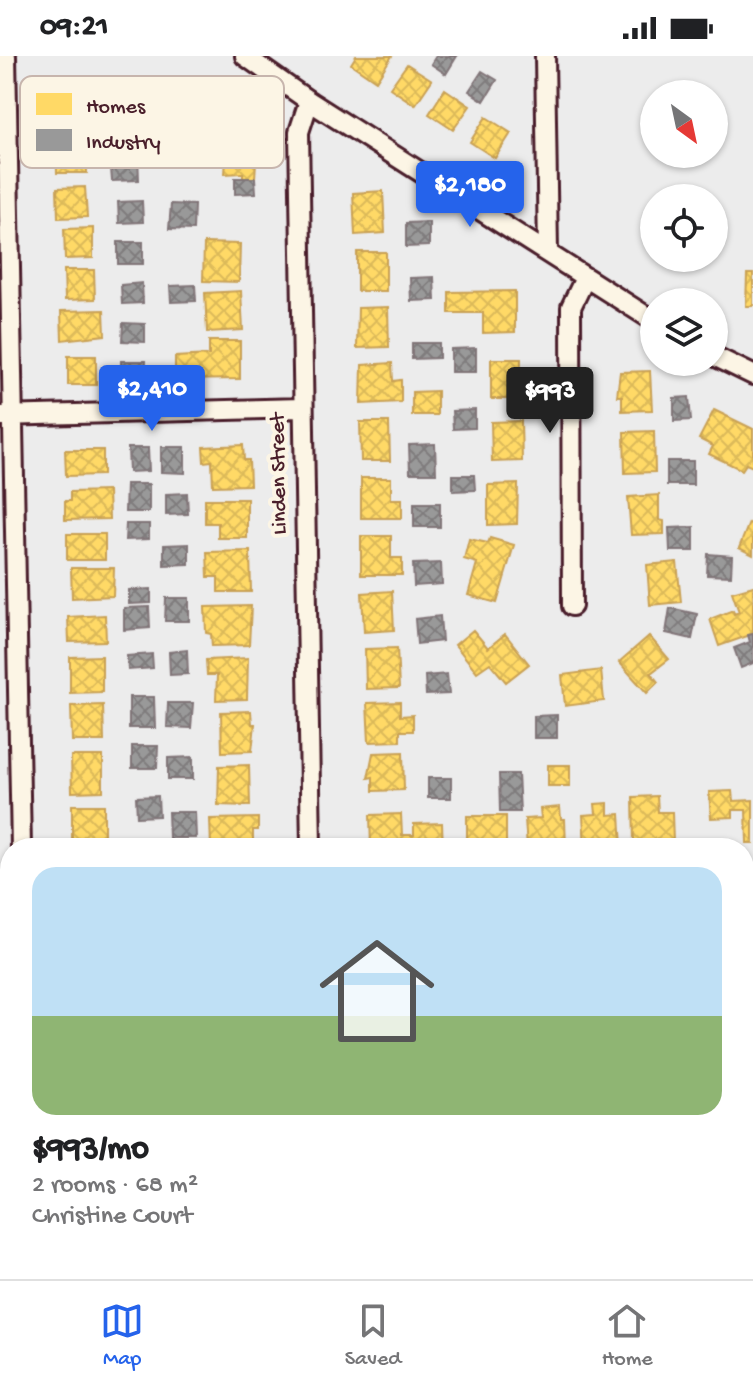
<!DOCTYPE html>
<html lang="en">
<head>
<meta charset="utf-8">
<style>
	body { margin:0; font-family:"Gochi Hand",sans-serif; background:#f2f2f2; color:#202124; height:100vh; display:flex; flex-direction:column; font-size:30px; white-space:nowrap }
	* { box-sizing:border-box; margin:0 }
	p { font-size:26px; color:#757577 }
	.icon { flex:none; width:44px; height:44px; fill:none; stroke:currentColor; stroke-width:2; stroke-linecap:round; stroke-linejoin:round }
	.map { position:relative; flex:1; overflow:hidden }
	.panel { position:absolute; left:0px; top:782px; width:754px; height:442px; display:flex; flex-direction:column; background:#fff; border-radius:32px 32px 0 0; box-shadow:0 2px 6px #0004 }
	.panel>* { flex:none }
	.needle { width:52px; rotate:147deg }
	.tools { position:absolute; left:640px; top:24px; display:grid; gap:16px }
	.tools a { display:grid; place-items:center; width:88px; height:88px; border-radius:50%; background:#fff; box-shadow:0 2px 6px #0004; font-size:40px }
	.price { position:absolute; translate:-50% -68px; padding:0 18px; border-radius:8px; background:#2563eb; color:#fff; font-size:26px; line-height:52px; filter:drop-shadow(0 2px 4px #0008) }
	.price::after { content:''; position:absolute; left:50%; top:48px; width:24px; height:18px; margin-left:-12px; background:inherit; clip-path:polygon(0 0,100% 0,50% 100%) }
	.price.active { background:#222; color:#fff }
	ul { padding:0; list-style:none }
	li { display:grid; align-content:center; gap:16px; height:424px; padding:0 32px }
	li+li { border-top:2px solid #e0e0e0 }
	li span { display:grid; place-items:center; height:248px; border-radius:24px; color:#555 }
	li>.icon { margin-inline-start:auto }
	span .icon { width:144px; height:144px; fill:#fffc; stroke-width:1 }
	li b { font-size:34px }
	.status { display:flex; justify-content:space-between; align-items:center; height:56px; padding:0 40px; background:#fff; direction:ltr }
	.status svg { height:22px; fill:currentColor }
	.tabs { display:flex; justify-content:space-around; align-items:center; height:112px; border-top:2px solid #e0e0e0; background:#fff; font-size:22px; color:#757577 }
	.tabs a { display:grid; justify-items:center; gap:4px }
	.tabs .active { color:#2563eb }
	.map>svg:first-child { display:block }
	.homes { fill:url(#homes-cross-hatch); stroke:#c9a154; stroke-width:2 }
	.industry { fill:url(#industry-cross-hatch); stroke:#817478; stroke-width:2 }
	.lines { fill:none; stroke-linecap:round; stroke-linejoin:round }
	.minor-casing { stroke:#4a1f2b; stroke-width:24 }
	.minor { stroke:#fcf5e5; stroke-width:18 }
	.labels { text-anchor:middle; dominant-baseline:central; stroke-width:8; stroke-linejoin:round; paint-order:stroke }
	.street-label { font-size:22px; fill:#4a1f2b; stroke:#fcf5e5 }
	.key { fill:#fcf5e5; stroke:#c7b5ad; stroke-width:2 }
	.key-label { font-size:22px; fill:#4a1f2b }
</style>
</head>
<body>
<div class="status"><b>09:21</b><svg viewBox="0 0 49 12"><path d="M0 12V9h3v3zM5 12V6h3v6zM10 12V3h3v9zM15 12V0h3v12zM26 1h20v11H26zM47 4h2v5h-2z"/></svg></div>
<div class="map">
<svg width="753" height="1223" viewBox="0 0 753 1223">
	<defs>
		<pattern id="homes-cross-hatch" width="8" height="8" patternUnits="userSpaceOnUse" patternTransform="scale(2)"><rect width="8" height="8" fill="#ffd966"/><path d="M0 0l8 8M0 8l8-8" fill="none" stroke="#dcba59"/></pattern>
		<pattern id="industry-cross-hatch" width="8" height="8" patternUnits="userSpaceOnUse" patternTransform="scale(2)"><rect width="8" height="8" fill="#999"/><path d="M0 0l8 8M0 8l8-8" fill="none" stroke="#7f7c7d"/></pattern>
	</defs>
	<rect width="100%" height="100%" fill="#ececec"/>
	<filter id="ink" filterUnits="userSpaceOnUse"><feTurbulence type="fractalNoise" baseFrequency=".0125" numOctaves="2"/><feDisplacementMap in="SourceGraphic" scale="16" xChannelSelector="R" yChannelSelector="G"/><feConvolveMatrix kernelMatrix="1 2 1 2 8 2 1 2 1" color-interpolation-filters="sRGB"/></filter>
	<g filter="url(#ink)">
		<!-- homes -->
		<path class="homes" d="M356 0H392L376 25 351 8Z
			M407 8 432 24 415 49 390 32Z
			M445 33 470 50 453 74 429 58Z
			M486 61 511 77 495 102 470 86Z
			M228 73 258 74 255 122H243V117L225 118Z
			M86 87 87 117H57L56 88Z
			M85 131 87 161 58 162 57 132Z
			M383 135 385 177 355 179 353 137Z
			M93 172V202L65 203 64 173Z
			M204 187 240 188 239 226 203 225Z
			M357 196H386V235H357Z
			M64 214H94L95 243 65 244Z
			M747 218H753V250H746Z
			M241 235 243 274 207 276 205 237Z
			M515 235V276L483 277V257H449V236Z
			M388 251 389 291 357 292 358 252Z
			M104 254 105 279 62 284 61 255Z
			M209 285H240V323L175 324V301L209 299Z
			M68 300H96V329H68Z
			M491 303H521L520 343H491Z
			M392 307 393 325 401 324V346L361 348 362 309Z
			M650 315 652 354 622 355V340H617L620 316Z
			M437 335V359H412V336Z
			M714 354 753 373V411L746 408 742 414 709 398 713 390 699 383Z
			M521 365 522 405 492 406 491 366Z
			M360 366H389L390 405H361Z
			M654 375 655 416 625 417 624 376Z
			M243 389 244 404H249L250 429 213 430 212 405 204 406 203 391Z
			M65 394H103V419L66 420Z
			M361 422H391V443H402V462H361Z
			M518 428 517 468 488 469V429Z
			M108 435 109 463 65 464V445H70V436Z
			M659 439V464L664 465V478L631 479 628 441Z
			M205 443H247V482H218V467H205Z
			M749 467 753 468V499L739 492Z
			M67 478H105V504H67Z
			M361 480H391V502H402V519H361Z
			M490 482 514 489 497 547 468 539 477 507 464 503 469 483 488 487Z
			M250 495 251 536H218V521H208L207 496Z
			M677 506 681 546 650 549 647 509Z
			M71 512H114L113 540 72 542Z
			M753 530V578L719 590 710 563 733 554 734 558 739 556 732 536Z
			M392 535 394 574 364 576 362 537Z
			M251 550 249 589 212 590 211 578 206 577 205 551Z
			M105 559 106 585 69 586 68 561Z
			M473 574 488 592 505 578 529 608 506 626 490 607 477 616 455 589Z
			M649 580 669 603 651 617 658 626 647 637 619 606Z
			M397 592 399 632 366 633 365 593Z
			M102 600V636L70 637V601Z
			M248 602 247 643 216 644 217 619H207L206 604Z
			M601 614 604 645 565 650 562 619Z
			M400 646V660L413 659V675H400V685L369 686 367 647Z
			M103 649 104 685H72L71 650Z
			M251 655 252 668H255L252 695 222 696 221 656Z
			M403 696 404 734 373 735V721L368 722 373 697Z
			M71 700H103V735L72 736Z
			M249 709 250 750 218 749 219 710Z
			M548 709H570V730H548Z
			M732 735 733 745 753 744V787H747L746 754H733V761L711 762 709 736Z
			M657 740 658 756H672L673 787 634 788 633 741Z
			M608 747V759L620 758 622 791 585 792 583 759 596 758 595 748Z
			M72 749H104V785H72Z
			M560 751 561 763H565L566 792H527L525 763 541 762 540 753Z
			M401 758 402 779H414V768L442 767 443 792H371L370 759Z
			M467 760H506V792H467Z
			M258 762V774H253V791L211 792 210 763Z
			M574 1214 575 1223H543V1215Z
			M701 1214H732L733 1223H701Z
			M414 1218 415 1223H383V1219Z"/>
		<!-- industry -->
		<path class="industry" d="M436 0H457L446 18 431 8Z
			M482 15 497 24 484 45 469 35Z
			M138 98 139 124 112 125 110 100Z
			M235 122H255L256 137 235 138Z
			M142 145 143 166 119 167 118 146Z
			M171 148 194 149 193 174 169 173Z
			M429 166V190L406 191V167Z
			M118 186H143V208H118Z
			M434 221 435 244 411 245 410 222Z
			M142 227 143 247 122 248 121 229Z
			M195 229 196 245 171 246 170 230Z
			M123 267 145 268V286L122 285Z
			M412 287H439V302L412 303Z
			M476 292V316H451V293Z
			M121 305H146L145 326H121Z
			M689 341 691 364 674 365V342Z
			M475 354V372L453 373 452 355Z
			M435 388 436 417H410L409 389Z
			M161 391H185V417L161 416Z
			M128 392H148L149 415 129 416Z
			M667 405H693V429H667Z
			M453 419H474L475 434 453 435Z
			M126 428H149V456H125Z
			M187 437 188 458 166 459V438Z
			M414 447H440V471H414Z
			M126 468H149V483L125 484Z
			M694 471V495H670L669 472Z
			M189 488V508L164 509V489Z
			M708 498 732 500 731 520 707 519Z
			M441 507 442 528 414 530 413 508Z
			M151 533V547L129 548V534Z
			M166 542H189V565H165Z
			M149 551 150 572 124 574V552Z
			M670 552 697 558 692 583 666 577Z
			M440 560 442 585 417 588 415 563Z
			M753 578V607L741 612 734 592 750 586 748 579Z
			M187 594 188 618 170 619 169 596Z
			M152 598 153 612 128 614 127 600Z
			M447 618 449 638 426 639 425 620Z
			M129 641H154L155 672H129Z
			M168 647H193L191 672 167 671Z
			M557 659V682H534V660Z
			M132 690H158L157 712H132Z
			M193 701V723H168V702Z
			M499 718H518L520 756H500Z
			M428 722H451V742H428Z
			M158 740 159 760 137 761 136 741Z
			M168 756H195L196 782H169Z
			M744 1011H753V1029H744Z
			M442 1214H466L467 1223H442Z
			M483 1214H508L509 1223H483Z"/>
		<g class="lines">
			<!-- minor casing -->
			<g class="minor-casing">
				<path id="minor" d="M6 0 21 792
					M245 0 309 45 654 265
					M545 0 548 197
					M309 45 299 76 311 792
					M714 300 753 319
					M0 360 302 352
					M572 550 571 251 585 222
					M744 849H753
					M0 1191H10
					M30 1214V1223
					M319 1214V1223
					M639 1214V1223"/>
			</g>
			<!-- minor -->
			<use href="#minor" class="minor"/>
		</g>
	</g>
	<g class="labels">
		<!-- street labels -->
		<g class="street-label">
			<text transform="translate(280 418) rotate(-91)">Linden Street</text>
		</g>
	</g>
	<!-- legend -->
	<rect x="20" y="20" width="264" height="92" rx="12" class="key"/>
	<rect x="36" y="37" width="36" height="22" fill="#ffd966"/>
	<rect x="36" y="73" width="36" height="22" fill="#999"/>
	<g class="key-label">
		<text x="86" y="56">Homes</text>
		<text x="86" y="92">Industry</text>
	</g>
</svg>
<div class="tools">
<a><svg class="needle" viewBox="-14 -14 28 28"><path d="M0-13l5 13h-10z" fill="#e53935"/><path d="M0 13l5-13h-10z" fill="#757577"/></svg></a>
<a><svg class="icon" aria-label="locate" viewBox="0 0 24 24"><circle cx="12" cy="12" r="6"/><path d="M12 2v4M12 18v4M2 12h4M18 12h4"/></svg></a>
<a><svg class="icon" aria-label="layers" viewBox="0 0 24 24"><path d="M12 4l9 5-9 5-9-5zM3 14l9 5 9-5"/></svg></a>
</div>
<b class="price" style="left:470px;top:173px">$2,180</b>
<b class="price" style="left:152px;top:377px">$2,410</b>
<b class="price active" style="left:550px;top:379px">$993</b>
<section class="panel">
<ul>
<li><span style="background:linear-gradient(#bfe0f5 60%,#8fb573 0)"><svg class="icon" aria-label="home" viewBox="0 0 24 24"><path d="M3 11l9-7 9 7M6 9v11h12V9"/></svg></span><div><b>$993/mo</b><p>2 rooms · 68 m²</p><p>Christine Court</p></div></li>
</ul>
</section>
</div>
<nav class="tabs">
<a class="active"><svg class="icon" aria-label="map" viewBox="0 0 24 24"><path d="M3 6l6-2 6 2 6-2v14l-6 2-6-2-6 2zM9 4v14M15 6v14"/></svg>Map</a>
<a><svg class="icon" aria-label="saved" viewBox="0 0 24 24"><path d="M7 4h10v16l-5-4-5 4z"/></svg>Saved</a>
<a><svg class="icon" aria-label="home" viewBox="0 0 24 24"><path d="M3 11l9-7 9 7M6 9v11h12V9"/></svg>Home</a>
</nav>
</body>
</html>
